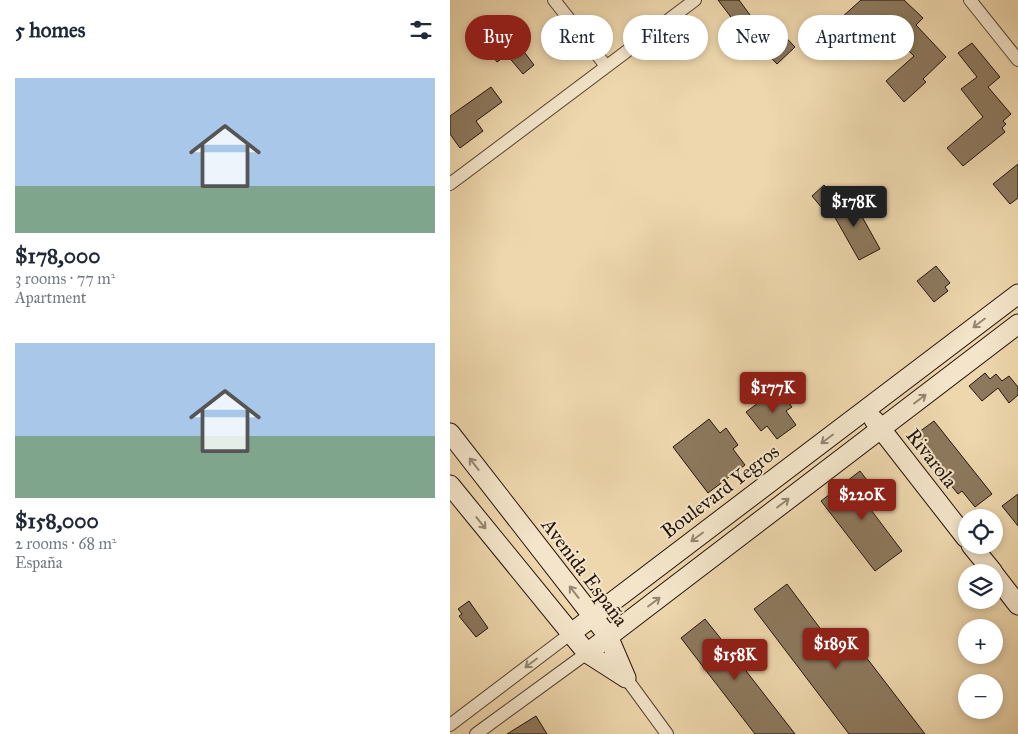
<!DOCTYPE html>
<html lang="en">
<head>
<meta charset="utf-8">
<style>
	body { margin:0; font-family:"IM FELL Great Primer",serif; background:#f6f6f7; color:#1f2937; height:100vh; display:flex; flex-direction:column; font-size:19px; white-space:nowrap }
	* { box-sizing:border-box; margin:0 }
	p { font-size:16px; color:#747a83 }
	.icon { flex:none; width:28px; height:28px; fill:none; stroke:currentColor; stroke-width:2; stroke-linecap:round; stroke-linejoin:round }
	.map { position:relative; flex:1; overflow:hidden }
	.drawer { display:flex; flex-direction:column; background:#fff; width:450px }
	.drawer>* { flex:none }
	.hud { position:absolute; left:15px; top:15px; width:475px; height:45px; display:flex; gap:10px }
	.controls { position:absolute; left:508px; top:509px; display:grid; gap:10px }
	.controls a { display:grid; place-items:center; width:45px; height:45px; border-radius:50%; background:#fff; box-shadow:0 2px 8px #0003; font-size:25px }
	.price { position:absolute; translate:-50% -42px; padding:0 11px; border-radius:5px; background:#8f2418; color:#fff; font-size:16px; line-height:32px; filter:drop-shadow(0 1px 2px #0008) }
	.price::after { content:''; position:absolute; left:50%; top:30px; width:15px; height:11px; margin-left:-8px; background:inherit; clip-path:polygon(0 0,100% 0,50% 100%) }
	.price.on { background:#222; color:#fff }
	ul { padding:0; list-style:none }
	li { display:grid; align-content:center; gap:10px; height:265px; padding:0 15px }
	li span { display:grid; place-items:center; height:155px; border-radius:0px; color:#555 }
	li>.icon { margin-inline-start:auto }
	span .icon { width:90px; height:90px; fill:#fffc; stroke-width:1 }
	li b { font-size:21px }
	h2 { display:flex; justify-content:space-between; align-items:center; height:60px; padding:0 15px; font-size:21px }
	.pill { padding:0 18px; border-radius:22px; background:#fff; box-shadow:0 2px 8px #0003; font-size:18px; line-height:45px }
	.pill.on { background:#8f2418; color:#fff }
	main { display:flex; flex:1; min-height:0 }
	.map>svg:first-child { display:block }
	.building { fill:#8d795e; stroke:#231309 }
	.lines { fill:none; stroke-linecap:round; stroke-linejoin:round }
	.street-casing { stroke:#564432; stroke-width:14 }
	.secondary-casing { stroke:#231309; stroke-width:21 }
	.street { stroke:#f4e5ca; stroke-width:12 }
	.secondary { stroke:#f4e5ca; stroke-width:19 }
	.oneway { stroke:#968673 }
	.labels { text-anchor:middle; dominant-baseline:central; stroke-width:4; stroke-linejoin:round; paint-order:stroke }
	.street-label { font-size:20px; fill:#231309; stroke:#f4e5ca }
</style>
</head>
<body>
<main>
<section class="drawer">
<h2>5 homes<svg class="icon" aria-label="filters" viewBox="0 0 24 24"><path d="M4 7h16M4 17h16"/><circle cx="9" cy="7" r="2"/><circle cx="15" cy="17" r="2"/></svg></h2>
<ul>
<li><span style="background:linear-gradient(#a9c7e8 70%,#7fa58c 0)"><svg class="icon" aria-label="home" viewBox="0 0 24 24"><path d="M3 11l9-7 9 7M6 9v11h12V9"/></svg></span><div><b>$178,000</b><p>3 rooms · 77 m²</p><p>Apartment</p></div></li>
<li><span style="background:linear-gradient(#a9c7e8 60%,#7fa58c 0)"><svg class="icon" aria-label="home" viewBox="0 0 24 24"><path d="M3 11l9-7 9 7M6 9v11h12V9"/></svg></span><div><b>$158,000</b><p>2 rooms · 68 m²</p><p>España</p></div></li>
</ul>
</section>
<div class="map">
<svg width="568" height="734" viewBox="0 0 568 734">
	<rect width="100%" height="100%" fill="#eed7ad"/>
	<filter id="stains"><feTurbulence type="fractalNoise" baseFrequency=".004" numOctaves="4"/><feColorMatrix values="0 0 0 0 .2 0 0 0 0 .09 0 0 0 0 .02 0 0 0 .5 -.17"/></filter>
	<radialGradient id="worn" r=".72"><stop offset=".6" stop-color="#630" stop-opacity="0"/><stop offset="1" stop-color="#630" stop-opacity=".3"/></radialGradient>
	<!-- building -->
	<path class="building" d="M268 0H289L311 30 320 21 345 47 327 64 292 27 290 29Z
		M411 0H454L473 18 466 25 496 57 473 79 476 82 454 102 436 81 464 56 427 20 406 36 391 18Z
		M46 35 60 53 47 62 34 45Z
		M522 43 550 77 538 87 561 114 553 121 556 124 552 128 555 132 513 166 497 148 533 117 511 89 527 77 508 53Z
		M69 45 84 65 73 74 57 55Z
		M41 87 52 102 26 121 33 131 10 148 0 134V116Z
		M568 164V198L560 204 543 184Z
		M374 185 384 197 372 208 362 196Z
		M400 195 430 249 409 260 379 207Z
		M486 266 500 283 495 287 498 291 484 302 467 281Z
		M535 373 540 379 546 374 552 381 559 376 568 387V395L559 403 548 388 532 401 519 386Z
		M328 388 342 407 336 411 346 425 327 439 317 426 311 431 296 412Z
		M259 419 270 433 276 428 288 445 283 449 295 465 258 493 223 447Z
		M484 421 542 494 525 507 512 491 508 494 480 459 482 457 465 435Z
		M410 471 427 493 415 502 452 551 425 571 371 501Z
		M568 494V526L552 506Z
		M337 584 381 643 396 631 475 734H399L304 609Z
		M19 601 38 628 26 637 9 616 12 614 8 609Z
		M255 619 279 649 345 734H305L254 668 231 638Z
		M86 716 97 734H57Z"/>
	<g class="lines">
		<!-- street casing -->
		<g class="street-casing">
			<path id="street" d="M104 0 156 66
				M520 0 568 60
				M0 184 245 0
				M176 678 217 734
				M0 725 120 634
				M26 734 137 653"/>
		</g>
		<!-- secondary casing -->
		<g class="secondary-casing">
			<path id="secondary" d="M424 420 516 538
				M0 433 158 636 176 678
				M0 485 137 653 176 678
				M521 545 543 572
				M544 574 568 605
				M120 634 568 294
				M137 653 568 324"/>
		</g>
		<!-- street -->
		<use href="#street" class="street"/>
		<!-- secondary -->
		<use href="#secondary" class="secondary"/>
	</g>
	<!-- one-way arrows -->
	<defs><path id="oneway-shaft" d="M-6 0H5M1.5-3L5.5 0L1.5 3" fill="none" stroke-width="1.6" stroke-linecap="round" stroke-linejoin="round" transform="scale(1.25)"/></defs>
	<g class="oneway">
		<use href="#oneway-shaft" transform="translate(529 323) rotate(143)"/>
		<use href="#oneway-shaft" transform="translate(470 399) rotate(-37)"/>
		<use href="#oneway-shaft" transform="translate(377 439) rotate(143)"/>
		<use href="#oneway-shaft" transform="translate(24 464) rotate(-128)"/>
		<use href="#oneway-shaft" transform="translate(333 503) rotate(-37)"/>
		<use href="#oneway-shaft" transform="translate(31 523) rotate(51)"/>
		<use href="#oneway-shaft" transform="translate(247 537) rotate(143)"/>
		<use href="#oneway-shaft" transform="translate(124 592) rotate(-128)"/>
		<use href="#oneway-shaft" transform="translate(204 602) rotate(-37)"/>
		<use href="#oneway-shaft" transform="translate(81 663) rotate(143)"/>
	</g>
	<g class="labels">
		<!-- street labels -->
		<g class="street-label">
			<text transform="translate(482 458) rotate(52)">Rivarola</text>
			<text transform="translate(270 491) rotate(-37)">Boulevard Yegros</text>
			<text transform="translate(135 572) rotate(53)">Avenida España</text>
		</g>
	</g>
	<rect width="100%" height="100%" filter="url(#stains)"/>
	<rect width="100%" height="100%" fill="url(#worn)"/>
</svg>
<div class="controls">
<a><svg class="icon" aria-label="locate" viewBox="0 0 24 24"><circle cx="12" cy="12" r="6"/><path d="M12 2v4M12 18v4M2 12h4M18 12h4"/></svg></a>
<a><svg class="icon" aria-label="layers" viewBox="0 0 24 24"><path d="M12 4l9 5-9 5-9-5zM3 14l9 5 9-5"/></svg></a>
<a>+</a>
<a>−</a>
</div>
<b class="price on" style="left:404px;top:228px">$178K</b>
<b class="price" style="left:323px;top:414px">$177K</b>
<b class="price" style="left:412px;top:521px">$220K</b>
<b class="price" style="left:386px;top:670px">$189K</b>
<b class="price" style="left:285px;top:681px">$158K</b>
<div class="hud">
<a class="pill on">Buy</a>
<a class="pill">Rent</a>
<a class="pill">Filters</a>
<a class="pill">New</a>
<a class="pill">Apartment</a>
</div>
</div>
</main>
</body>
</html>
